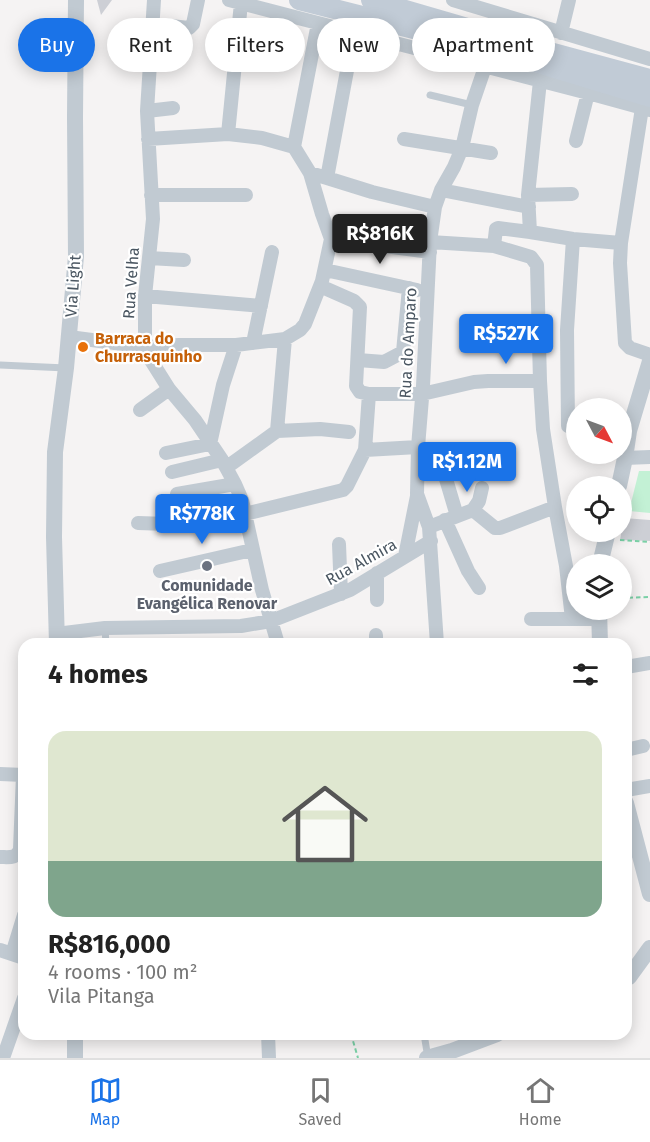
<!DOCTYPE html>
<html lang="en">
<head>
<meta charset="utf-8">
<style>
	body { margin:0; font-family:"Fira Sans",sans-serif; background:#f6f6f6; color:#222; height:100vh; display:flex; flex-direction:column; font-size:22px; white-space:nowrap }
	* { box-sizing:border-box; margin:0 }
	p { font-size:20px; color:#767676 }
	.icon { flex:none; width:33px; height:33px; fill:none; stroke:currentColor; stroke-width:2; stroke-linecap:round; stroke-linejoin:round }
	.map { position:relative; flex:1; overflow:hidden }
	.side { position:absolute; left:18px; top:638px; width:614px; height:402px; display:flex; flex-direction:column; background:#fff; border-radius:18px; box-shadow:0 3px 15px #0003 }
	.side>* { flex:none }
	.guide { position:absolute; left:18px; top:18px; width:615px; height:54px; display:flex; gap:12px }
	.needle { width:39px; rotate:131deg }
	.controls { position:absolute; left:566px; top:398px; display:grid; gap:12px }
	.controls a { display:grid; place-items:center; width:66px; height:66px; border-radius:50%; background:#fff; box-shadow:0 3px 15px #0003; font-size:30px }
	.price { position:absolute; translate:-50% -51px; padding:0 14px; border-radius:6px; background:#1a73e8; color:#fff; font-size:20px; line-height:39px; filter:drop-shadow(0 2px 3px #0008) }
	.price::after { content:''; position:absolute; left:50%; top:36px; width:18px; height:14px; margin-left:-9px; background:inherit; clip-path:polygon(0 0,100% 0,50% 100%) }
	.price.active { background:#222; color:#fff }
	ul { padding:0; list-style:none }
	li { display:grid; align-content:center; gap:12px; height:318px; padding:0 30px }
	li span { display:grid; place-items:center; height:186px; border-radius:18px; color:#555 }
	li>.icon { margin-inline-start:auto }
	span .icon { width:108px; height:108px; fill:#fffc; stroke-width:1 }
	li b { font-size:26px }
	h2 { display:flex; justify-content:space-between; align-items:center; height:72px; padding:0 30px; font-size:26px }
	.chip { padding:0 21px; border-radius:27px; background:#fff; box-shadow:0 3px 15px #0003; font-size:21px; line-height:54px }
	.chip.active { background:#1a73e8; color:#fff }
	.menu { display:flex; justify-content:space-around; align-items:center; height:84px; border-top:2px solid #e0e0e0; background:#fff; font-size:16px; color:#767676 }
	.menu a { display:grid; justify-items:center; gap:3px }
	.menu .active { color:#1a73e8 }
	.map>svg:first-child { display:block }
	.green { fill:#c3f1d5 }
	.building { fill:#cdcfd5 }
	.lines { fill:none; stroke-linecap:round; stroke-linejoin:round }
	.path { stroke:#7ad0a6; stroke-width:2; stroke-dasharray:4.5 3; stroke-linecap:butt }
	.service { stroke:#c1cad2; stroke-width:7 }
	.minor { stroke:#c1cad2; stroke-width:14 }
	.tertiary { stroke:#c1cad2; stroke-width:16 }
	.secondary { stroke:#c1cbd6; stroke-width:20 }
	.food-dot { fill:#e8710a; stroke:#fff; stroke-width:2 }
	.worship-dot { fill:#6b7280; stroke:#fff; stroke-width:2 }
	.labels { text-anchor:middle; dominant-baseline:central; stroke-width:4.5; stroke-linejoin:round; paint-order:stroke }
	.street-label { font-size:16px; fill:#4a5661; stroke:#fff }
	.food-label { font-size:16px; font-weight:bold; fill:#c56008; stroke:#fff; text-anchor:start }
	.worship-label { font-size:16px; font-weight:bold; fill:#5b616d; stroke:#fff }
</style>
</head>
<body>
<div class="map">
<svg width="650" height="1058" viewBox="0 0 650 1058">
	<rect width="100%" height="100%" fill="#f5f3f3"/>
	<!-- green -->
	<path class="green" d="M639 471H650V513L629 511Z"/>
	<!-- building -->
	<path class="building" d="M97 0H112L101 15Z
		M624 518 650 520V541L620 540Z"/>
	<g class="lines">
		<!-- path -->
		<path class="path" d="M620 540 650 542
			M621 598 650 597
			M351 1034 358 1058"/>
		<!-- service -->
		<path class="service" d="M430 95 472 105
			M0 365 66 368
			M105 628 106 644
			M424 1034 428 1058"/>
		<!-- minor -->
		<path class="minor" d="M154 0 147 111 153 219 145 296V347L152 362 169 389 195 420 222 460 235 484 242 500 262 590 278 644
			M229 0 588 93 650 110
			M453 0 650 59
			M152 24 189 28 193 24 198 0
			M561 33 569 0
			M642 108 621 243 620 263 625 343 630 348 650 355
			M147 111 173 108
			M228 134 241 3
			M148 139 228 134 262 138 294 147 310 173 322 214 331 239
			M404 139 491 153
			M576 141 588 93
			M294 147 318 23
			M310 173 327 178 354 33
			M327 178 372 192 435 207
			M441 190 529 207
			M151 195H246
			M528 195 572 194
			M530 232 573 239 621 243
			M331 239 430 252
			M573 239 567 330 568 426H576
			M430 242 494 246 531 257 537 265 540 381 543 429 555 507 566 566 572 619
			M494 246 496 229 498 228 530 232 528 195 540 81
			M149 258 184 260
			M325 270 417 290
			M320 286 354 301 360 307 356 386 360 392 369 394H422L474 382 488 381H540
			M145 296 261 306
			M69 337 145 347 179 345H236L285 339 300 330 305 324 322 281 331 239
			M253 343 272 252
			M358 360 384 362 403 352 409 288
			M140 410 169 389
			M277 431 285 339
			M365 450 418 447
			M166 453 210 444 223 385 236 345
			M625 458 650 457
			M227 467 277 431 320 429 349 432
			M172 472 222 460
			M446 479 457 516
			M177 494 235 484
			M473 510 479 501 482 488
			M445 520 468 571 479 588
			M138 523 167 524 245 514 343 490 347 486 365 450 369 394
			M429 527 473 510 495 528H500L555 507
			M339 544 341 594
			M405 556 417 496
			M160 571 252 550
			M377 573V600
			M531 619H599
			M56 634 105 628 241 626 271 621 350 590 431 541
			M376 644V635
			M437 644 429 527 417 494 418 447 423 386 430 242 435 207 441 190 454 167 462 148 472 105 485 67 489 48
			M626 667 650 663
			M626 750 643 746
			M0 774 24 775
			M626 790 650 786
			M0 857C9 857 17 859 20 849L23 775
			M0 950 24 958
			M12 954 24 915
			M268 1034 269 1058
			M3 1058 24 998"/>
		<!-- tertiary -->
		<path class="tertiary" d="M619 486 625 458 629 431 650 361
			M600 564 608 531
			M599 609 600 644
			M57 644 54 537 55 452 66 368 76 256 75 117 76 0
			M626 803 650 894
			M629 977 650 948
			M75 1034V1058
			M427 1058 452 1051 497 1034"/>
		<!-- secondary -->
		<path class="secondary" d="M299 0 489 48 650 97
			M371 0 550 52 650 79"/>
	</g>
	<!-- markers -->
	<circle class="food-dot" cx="83" cy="347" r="6"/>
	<circle class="worship-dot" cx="207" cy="566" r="6"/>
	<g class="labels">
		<!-- street labels -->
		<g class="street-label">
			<text transform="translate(131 283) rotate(-86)">Rua Velha</text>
			<text transform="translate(73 286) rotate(-86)">Via Light</text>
			<text transform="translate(408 343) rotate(-87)">Rua do Amparo</text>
			<text transform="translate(361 562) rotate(-29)">Rua Almira</text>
		</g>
		<!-- food labels -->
		<g class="food-label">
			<text x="95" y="338">Barraca do<tspan x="95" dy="18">Churrasquinho</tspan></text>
		</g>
		<!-- worship labels -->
		<g class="worship-label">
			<text x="207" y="585">Comunidade<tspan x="207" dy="18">Evangélica Renovar</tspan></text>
		</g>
	</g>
</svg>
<div class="controls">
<a><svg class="needle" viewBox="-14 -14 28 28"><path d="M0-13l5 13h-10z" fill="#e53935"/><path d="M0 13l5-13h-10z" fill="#767676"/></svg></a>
<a><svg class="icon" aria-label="locate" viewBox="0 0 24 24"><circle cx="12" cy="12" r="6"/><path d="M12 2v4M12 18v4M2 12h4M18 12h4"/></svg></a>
<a><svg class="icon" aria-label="layers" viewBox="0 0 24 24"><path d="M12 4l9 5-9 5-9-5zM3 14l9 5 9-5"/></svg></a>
</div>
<b class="price active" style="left:380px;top:265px">R$816K</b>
<b class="price" style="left:506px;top:365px">R$527K</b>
<b class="price" style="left:467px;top:493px">R$1.12M</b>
<b class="price" style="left:202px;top:545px">R$778K</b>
<div class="guide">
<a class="chip active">Buy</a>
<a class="chip">Rent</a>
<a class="chip">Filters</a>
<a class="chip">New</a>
<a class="chip">Apartment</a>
</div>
<section class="side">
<h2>4 homes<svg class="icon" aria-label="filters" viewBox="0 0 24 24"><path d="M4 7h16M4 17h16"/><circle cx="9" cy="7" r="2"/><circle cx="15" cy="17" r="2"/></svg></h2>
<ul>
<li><span style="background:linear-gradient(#dfe7d0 70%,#7fa58c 0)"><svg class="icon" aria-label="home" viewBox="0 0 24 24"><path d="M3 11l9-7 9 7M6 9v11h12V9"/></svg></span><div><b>R$816,000</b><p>4 rooms · 100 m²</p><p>Vila Pitanga</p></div></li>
</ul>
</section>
</div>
<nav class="menu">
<a class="active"><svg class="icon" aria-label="map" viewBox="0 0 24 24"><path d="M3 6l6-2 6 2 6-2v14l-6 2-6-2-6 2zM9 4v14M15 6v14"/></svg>Map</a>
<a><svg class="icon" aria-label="saved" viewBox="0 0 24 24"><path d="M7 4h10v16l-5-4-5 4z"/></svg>Saved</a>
<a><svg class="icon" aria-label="home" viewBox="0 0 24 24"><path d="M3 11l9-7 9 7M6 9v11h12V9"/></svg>Home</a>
</nav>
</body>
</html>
